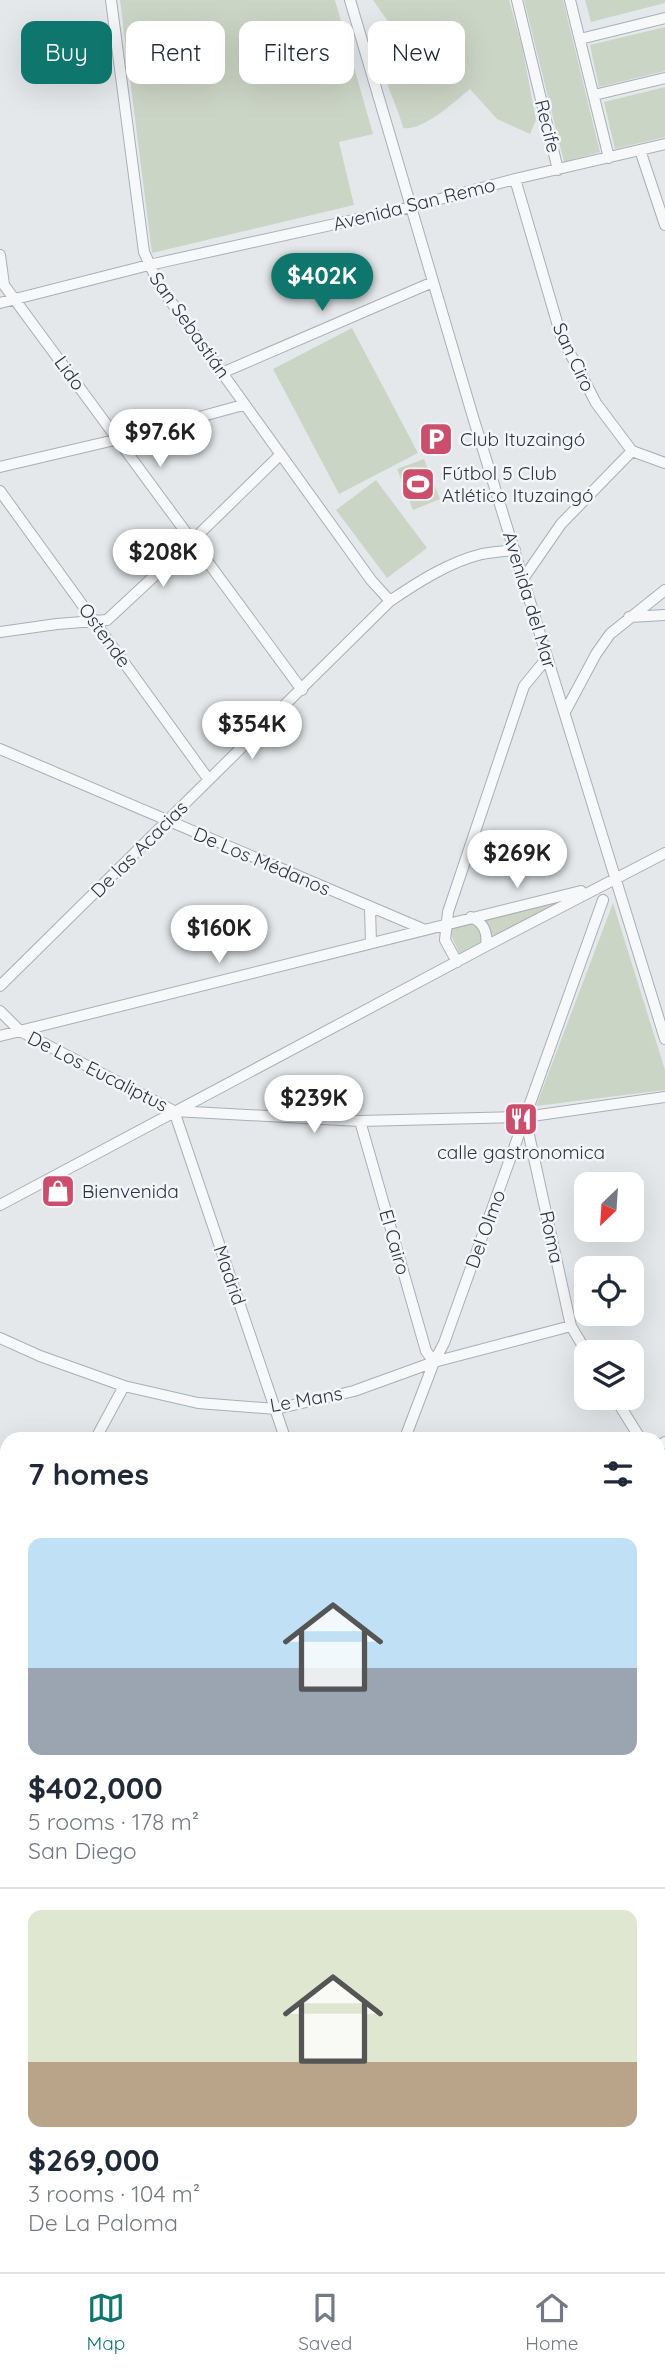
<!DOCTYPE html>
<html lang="en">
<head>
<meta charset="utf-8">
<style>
	body { margin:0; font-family:Quicksand,sans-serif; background:#f6f6f7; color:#1f2937; height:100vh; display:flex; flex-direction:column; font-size:26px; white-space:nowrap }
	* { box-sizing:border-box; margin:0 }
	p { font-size:23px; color:#747a83 }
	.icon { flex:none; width:38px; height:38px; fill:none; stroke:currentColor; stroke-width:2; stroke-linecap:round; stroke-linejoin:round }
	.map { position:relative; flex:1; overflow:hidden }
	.sheet { position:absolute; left:0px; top:1432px; width:665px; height:842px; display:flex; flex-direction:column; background:#fff; border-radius:21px 21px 0 0; box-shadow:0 7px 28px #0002 }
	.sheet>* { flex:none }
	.top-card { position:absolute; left:21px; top:21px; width:623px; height:63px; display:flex; gap:14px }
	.needle { width:46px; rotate:205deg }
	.buttons { position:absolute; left:574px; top:1172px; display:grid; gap:14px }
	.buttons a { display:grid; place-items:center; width:70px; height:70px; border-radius:14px; background:#fff; box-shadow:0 7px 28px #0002; font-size:35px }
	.price { position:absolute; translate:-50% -60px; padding:0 16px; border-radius:24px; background:#fff; color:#222; font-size:23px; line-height:46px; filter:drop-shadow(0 2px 4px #0008) }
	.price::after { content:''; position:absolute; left:50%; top:42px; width:21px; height:16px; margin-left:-10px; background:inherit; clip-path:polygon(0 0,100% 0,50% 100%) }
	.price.current { background:#0f766e; color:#fff }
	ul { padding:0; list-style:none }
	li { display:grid; align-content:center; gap:14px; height:371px; padding:0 28px }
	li+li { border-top:2px solid #e0e1e3 }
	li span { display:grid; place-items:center; height:217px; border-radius:14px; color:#555 }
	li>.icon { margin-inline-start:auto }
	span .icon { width:126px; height:126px; fill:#fffc; stroke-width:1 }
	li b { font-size:30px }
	h2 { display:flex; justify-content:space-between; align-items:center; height:84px; padding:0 28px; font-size:30px }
	.chip { padding:0 24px; border-radius:14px; background:#fff; box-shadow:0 7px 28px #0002; font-size:24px; line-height:63px }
	.chip.current { background:#0f766e; color:#fff }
	.tabs { display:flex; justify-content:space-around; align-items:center; height:98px; border-top:2px solid #e0e1e3; background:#fff; font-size:19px; color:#747a83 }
	.tabs a { display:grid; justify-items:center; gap:4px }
	.tabs .current { color:#0f766e }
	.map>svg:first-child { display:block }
	.green { fill:#cbd5c5 }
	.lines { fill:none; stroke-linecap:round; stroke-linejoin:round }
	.minor-casing { stroke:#a9afb5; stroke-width:12 }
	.minor { stroke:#f7f8fa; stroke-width:10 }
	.labels { text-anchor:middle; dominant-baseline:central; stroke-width:5; stroke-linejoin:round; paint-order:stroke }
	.street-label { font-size:19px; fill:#2c3743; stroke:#f4f6f9 }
	.poi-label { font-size:19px; fill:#2c3743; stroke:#f4f6f9; text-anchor:start }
</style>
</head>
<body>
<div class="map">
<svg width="665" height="2272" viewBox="0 0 665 2272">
	<rect width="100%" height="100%" fill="#e4e8eb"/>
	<!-- green -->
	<path class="green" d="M120 0H335L373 134 339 142 354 205 152 253Z
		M373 0H509L522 46 536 120 530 134 497 119 470 89C454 102 424 131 403 128 399 108 380 75 382 56 383 48 391 38 394 30Z
		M524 0H563L600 152 564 162Z
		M585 0H665V3L591 22Z
		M665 27V71L599 87 590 45Z
		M665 87V137L615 149 604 102Z
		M352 328 418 453 339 494 273 369Z
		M424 459 440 499 413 510 397 469Z
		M376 480 427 548 387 578 336 510Z
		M563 900 460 955 448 928Z
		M613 903 665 1070V1090L536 1106Z
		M0 1744 7 1749V1859L0 1858Z
		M0 1870 7 1871V1934L0 1937Z"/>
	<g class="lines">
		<!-- minor casing -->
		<g class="minor-casing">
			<path id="minor" d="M111 0 144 252 159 285 371 580 390 601
				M350 0 473 417 665 1039
				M517 0 558 170
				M570 0 609 158
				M580 39 665 18
				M594 95 665 78
				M640 150 665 225
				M515 179 561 336 596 403 632 451 665 463
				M0 255 4 285 302 690
				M0 303 149 265 399 210 515 179 665 144
				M224 372 433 282
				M0 467 119 439 243 405
				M0 491 209 780
				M523 579 561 524 632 451
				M629 617 665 615
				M0 632 57 624 107 620 192 541 280 455
				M565 712 596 654 610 634 665 590
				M0 749 423 929
				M370 908 371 943
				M471 917C484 923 488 932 486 946
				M457 962 445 940 448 912 524 686 547 658
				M0 986 390 601C418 582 449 562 482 554 493 552 504 551 515 550
				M0 1011 20 1031 174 1111 360 1121 525 1117 665 1097
				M0 1036 581 891
				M174 1111 285 1438
				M525 1117 571 1326 587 1353
				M360 1121 426 1351 434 1362
				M0 1205 486 946 665 853
				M0 1338 40 1356 124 1386 198 1403 276 1409 354 1391 434 1362 571 1326
				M615 1398 640 1438
				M96 1438 124 1386
				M405 1438 434 1362 444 1343 603 900
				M658 1446 665 1442
				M0 1545 7 1549
				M0 1610 7 1599
				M658 1679 665 1674
				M0 1737 7 1741
				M658 1841 665 1845
				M0 1864 7 1865
				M0 1945 7 1942
				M658 2037 665 2041
				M0 2175 7 2167
				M0 2211 7 2221
				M658 2226 665 2231
				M42 2266 46 2272
				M395 2266V2272
				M508 2266 517 2272
				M64 2272 71 2266
				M82 2272 89 2266
				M325 2272 332 2266"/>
		</g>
		<!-- minor -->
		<use href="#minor" class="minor"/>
	</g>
	<!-- icons -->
	<defs>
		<g id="parking-square" transform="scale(1.75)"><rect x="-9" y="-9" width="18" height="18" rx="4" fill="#cb4f6d" stroke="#f4f6f9"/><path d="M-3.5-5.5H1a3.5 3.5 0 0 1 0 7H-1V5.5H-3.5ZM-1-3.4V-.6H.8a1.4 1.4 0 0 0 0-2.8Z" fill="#fff"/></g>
		<g id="stadium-square" transform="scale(1.75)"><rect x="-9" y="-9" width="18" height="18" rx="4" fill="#cb4f6d" stroke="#f4f6f9"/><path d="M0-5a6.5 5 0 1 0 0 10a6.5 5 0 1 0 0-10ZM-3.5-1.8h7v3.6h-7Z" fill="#fff"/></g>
		<g id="restaurant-square" transform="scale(1.75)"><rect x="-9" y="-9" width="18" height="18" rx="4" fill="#cb4f6d" stroke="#f4f6f9"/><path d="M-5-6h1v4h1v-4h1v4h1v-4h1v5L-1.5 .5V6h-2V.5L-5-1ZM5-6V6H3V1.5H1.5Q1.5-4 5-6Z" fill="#fff"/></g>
		<g id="shop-square" transform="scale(1.75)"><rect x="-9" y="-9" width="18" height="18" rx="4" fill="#cb4f6d" stroke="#f4f6f9"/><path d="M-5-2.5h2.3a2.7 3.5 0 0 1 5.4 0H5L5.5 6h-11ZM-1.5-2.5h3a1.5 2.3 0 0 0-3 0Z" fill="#fff"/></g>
	</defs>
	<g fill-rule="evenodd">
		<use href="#parking-square" x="436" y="439"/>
		<use href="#stadium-square" x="418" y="484"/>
		<use href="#restaurant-square" x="521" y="1119"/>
		<use href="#shop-square" x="58" y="1191"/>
	</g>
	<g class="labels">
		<!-- street labels -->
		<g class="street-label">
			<text transform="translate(548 126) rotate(76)">Recife</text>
			<text transform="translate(414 204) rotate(-14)">Avenida San Remo</text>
			<text transform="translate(190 325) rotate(55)">San Sebastián</text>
			<text transform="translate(574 357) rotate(65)">San Ciro</text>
			<text transform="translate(70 373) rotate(54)">Lido</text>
			<text transform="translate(530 600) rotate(73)">Avenida del Mar</text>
			<text transform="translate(105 635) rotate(54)">Ostende</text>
			<text transform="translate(139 849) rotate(-45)">De las Acacias</text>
			<text transform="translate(262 861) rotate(23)">De Los Médanos</text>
			<text transform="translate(98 1071) rotate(27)">De Los Eucaliptus</text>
			<text transform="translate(485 1229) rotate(-70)">Del Olmo</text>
			<text transform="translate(552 1237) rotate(78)">Roma</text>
			<text transform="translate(395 1242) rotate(74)">El Cairo</text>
			<text transform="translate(230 1275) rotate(71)">Madrid</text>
			<text transform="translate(306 1399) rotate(-10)">Le Mans</text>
		</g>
		<!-- poi labels -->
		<g class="poi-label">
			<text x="460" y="439">Club Ituzaingó</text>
			<text x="442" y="473">Fútbol 5 Club<tspan x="442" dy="22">Atlético Ituzaingó</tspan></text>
			<text x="521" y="1152" text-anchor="middle">calle gastronomica</text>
			<text x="82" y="1191">Bienvenida</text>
		</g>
	</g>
</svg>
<div class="buttons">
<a><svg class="needle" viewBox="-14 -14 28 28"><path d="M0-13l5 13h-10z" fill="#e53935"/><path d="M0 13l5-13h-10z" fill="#747a83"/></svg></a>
<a><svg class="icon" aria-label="locate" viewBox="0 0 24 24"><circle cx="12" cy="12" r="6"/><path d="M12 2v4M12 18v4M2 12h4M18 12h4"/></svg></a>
<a><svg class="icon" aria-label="layers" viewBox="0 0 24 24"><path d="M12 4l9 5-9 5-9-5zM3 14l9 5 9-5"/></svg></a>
</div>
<b class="price current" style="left:322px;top:313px">$402K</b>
<b class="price" style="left:160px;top:469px">$97.6K</b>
<b class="price" style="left:163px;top:589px">$208K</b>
<b class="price" style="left:252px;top:761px">$354K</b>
<b class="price" style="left:517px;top:890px">$269K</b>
<b class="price" style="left:219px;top:965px">$160K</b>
<b class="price" style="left:314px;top:1135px">$239K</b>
<div class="top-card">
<a class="chip current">Buy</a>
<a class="chip">Rent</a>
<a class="chip">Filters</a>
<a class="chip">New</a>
</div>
<section class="sheet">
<h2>7 homes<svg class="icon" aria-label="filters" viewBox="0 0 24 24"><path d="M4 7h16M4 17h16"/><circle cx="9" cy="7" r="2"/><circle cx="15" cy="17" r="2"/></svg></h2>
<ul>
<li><span style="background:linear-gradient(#bfe0f5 60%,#9aa5b1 0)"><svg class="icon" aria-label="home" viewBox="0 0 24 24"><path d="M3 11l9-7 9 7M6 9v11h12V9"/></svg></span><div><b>$402,000</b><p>5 rooms · 178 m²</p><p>San Diego</p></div></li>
<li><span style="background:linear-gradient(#dfe7d0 70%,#b9a48a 0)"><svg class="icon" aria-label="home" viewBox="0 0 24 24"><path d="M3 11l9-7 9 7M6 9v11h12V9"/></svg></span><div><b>$269,000</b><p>3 rooms · 104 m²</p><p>De La Paloma</p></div></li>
</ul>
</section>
</div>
<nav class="tabs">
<a class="current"><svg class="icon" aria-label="map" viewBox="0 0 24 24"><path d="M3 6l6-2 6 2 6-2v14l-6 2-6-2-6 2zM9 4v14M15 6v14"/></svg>Map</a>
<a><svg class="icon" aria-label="saved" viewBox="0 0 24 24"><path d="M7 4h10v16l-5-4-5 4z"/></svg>Saved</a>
<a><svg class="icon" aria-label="home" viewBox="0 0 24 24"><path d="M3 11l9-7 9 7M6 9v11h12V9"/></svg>Home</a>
</nav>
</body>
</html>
